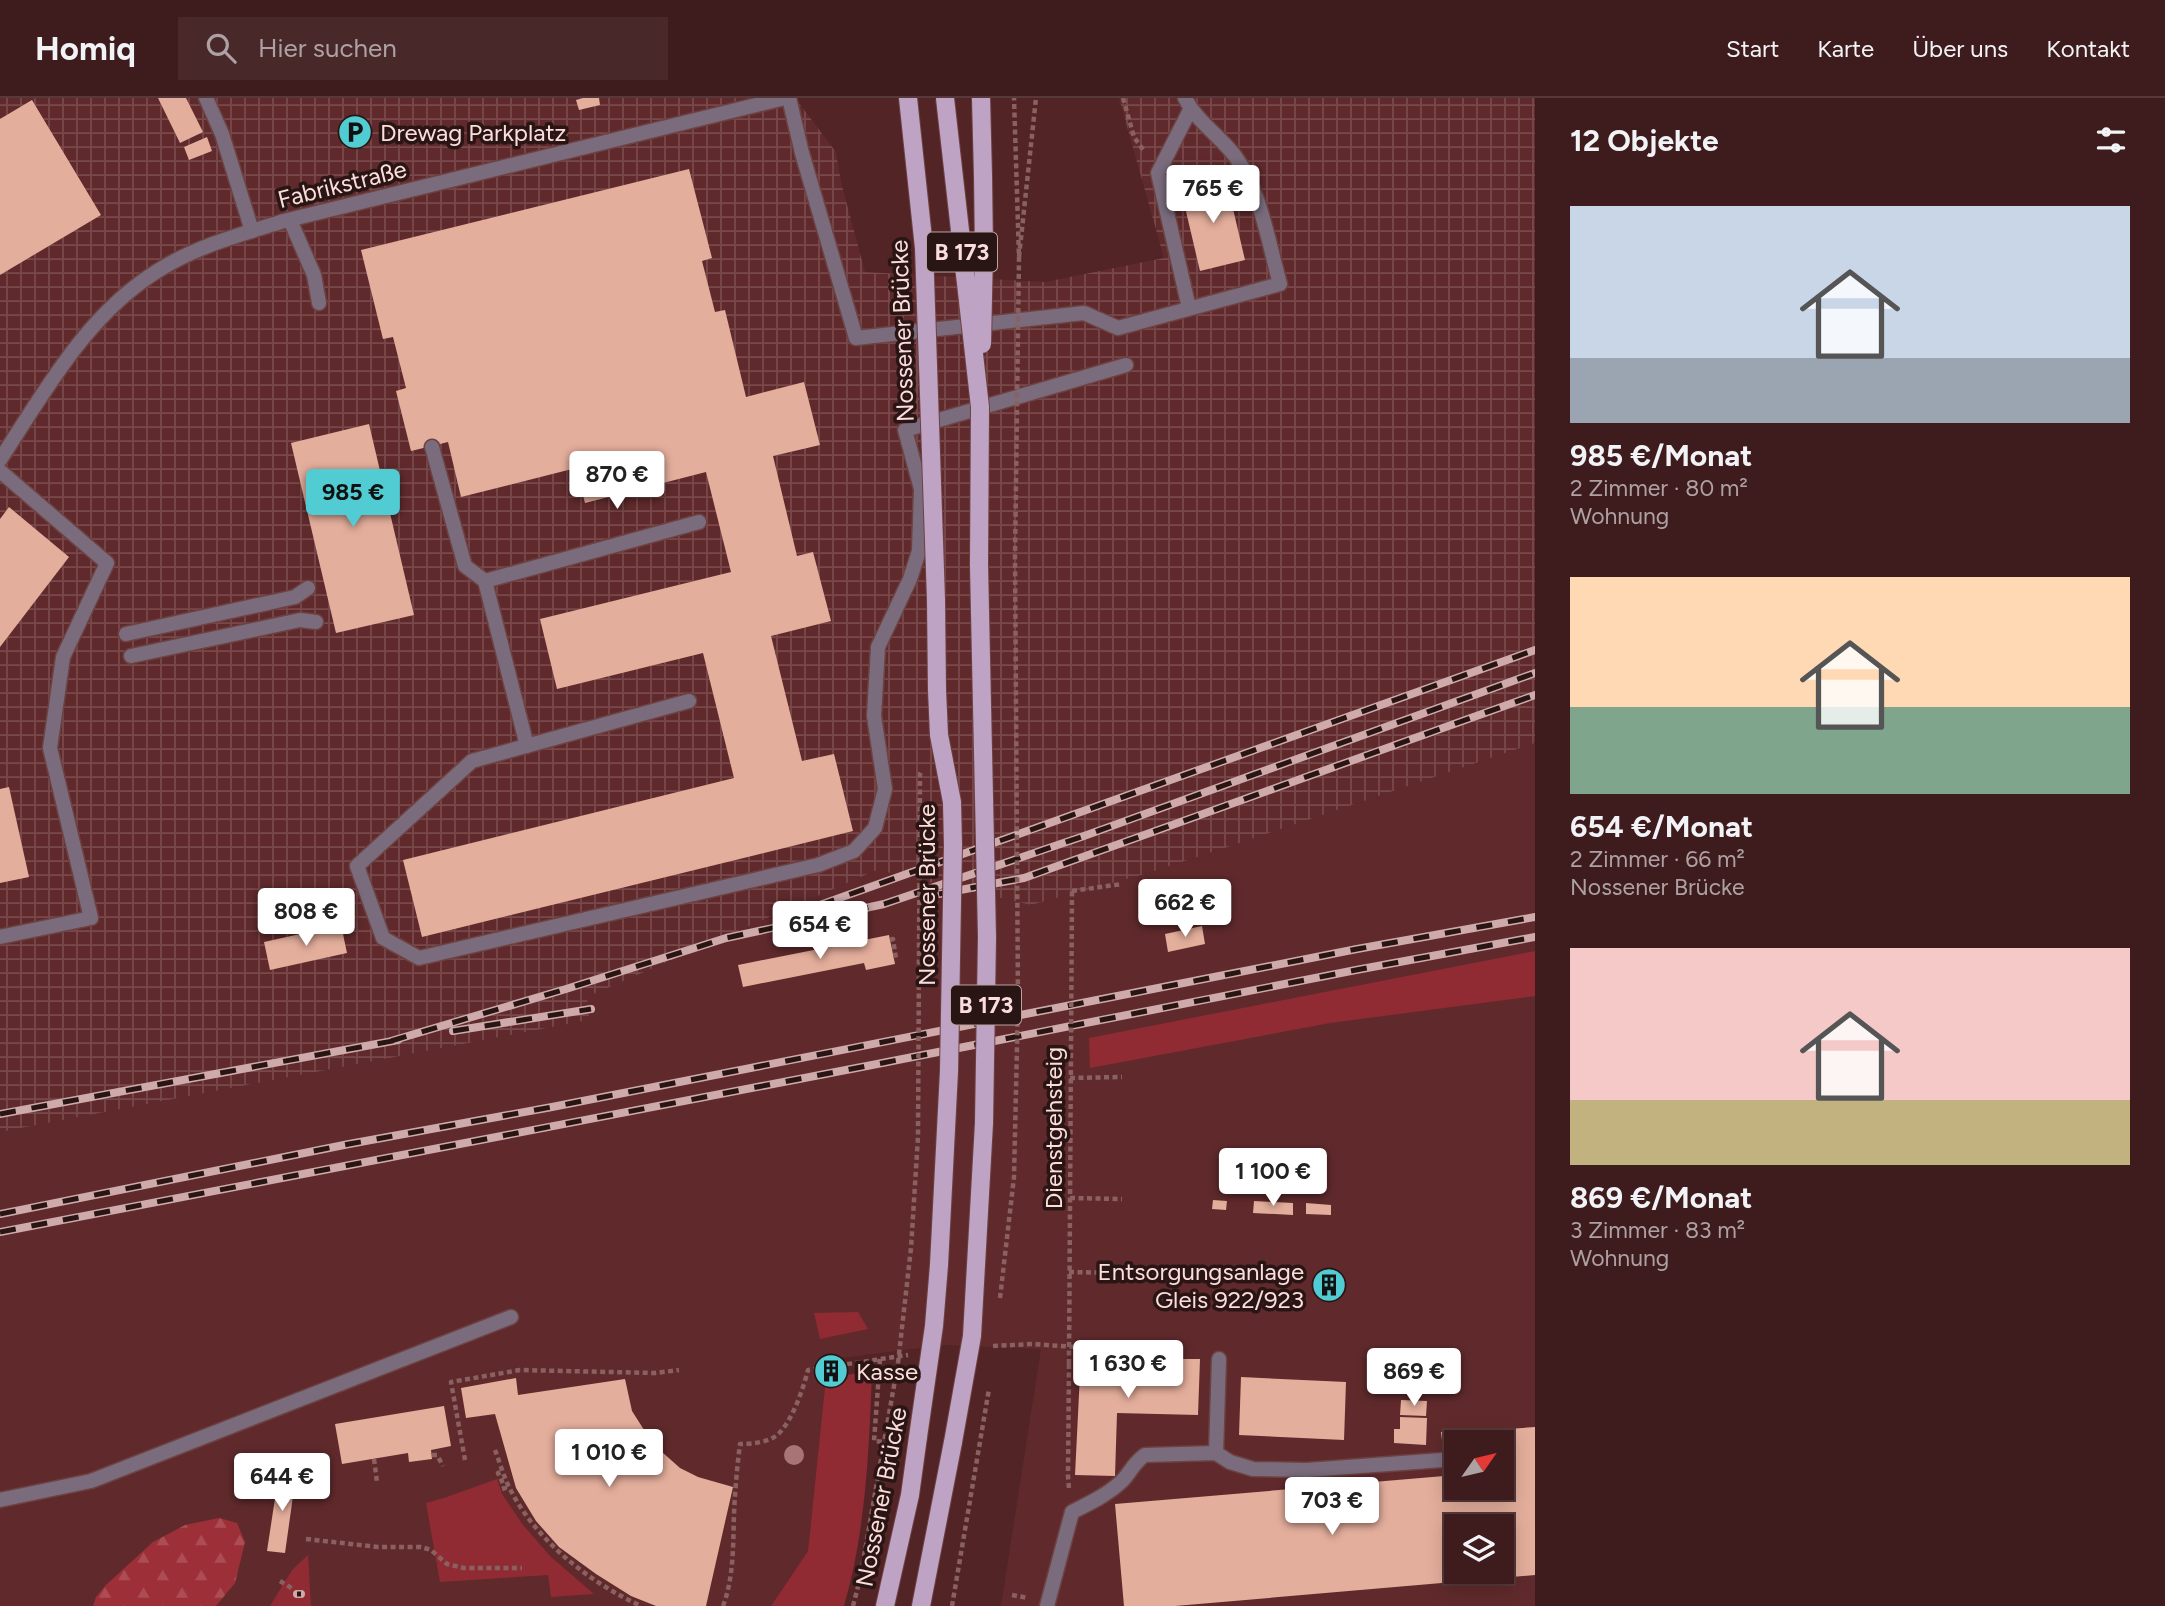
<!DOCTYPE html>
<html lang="de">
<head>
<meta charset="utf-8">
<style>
	body { margin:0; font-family:Figtree,sans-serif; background:#492829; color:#f1f3f6; height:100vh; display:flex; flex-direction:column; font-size:26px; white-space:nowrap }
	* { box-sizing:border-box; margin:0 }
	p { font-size:23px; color:#ada1a3 }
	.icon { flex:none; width:38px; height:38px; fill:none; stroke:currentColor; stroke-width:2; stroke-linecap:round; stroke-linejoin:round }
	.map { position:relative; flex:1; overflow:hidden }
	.details { display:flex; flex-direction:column; background:#3e1b1c; width:630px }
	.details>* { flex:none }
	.needle { width:46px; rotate:56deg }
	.controls { position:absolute; left:1444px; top:1332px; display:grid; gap:14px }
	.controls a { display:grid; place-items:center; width:70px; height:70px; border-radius:0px; background:#3e1b1c; box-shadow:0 4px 18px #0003,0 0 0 2px #57393b; font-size:35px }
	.price { position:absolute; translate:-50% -60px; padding:0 16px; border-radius:7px; background:#fff; color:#222; font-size:23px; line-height:46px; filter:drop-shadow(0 2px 4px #0008) }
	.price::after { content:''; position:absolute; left:50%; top:42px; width:21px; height:16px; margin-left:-10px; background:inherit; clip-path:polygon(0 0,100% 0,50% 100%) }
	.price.current { background:#51ccd3; color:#111 }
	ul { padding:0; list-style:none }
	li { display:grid; align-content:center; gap:14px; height:371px; padding:0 35px }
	li span { display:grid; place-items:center; height:217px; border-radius:0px; color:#555 }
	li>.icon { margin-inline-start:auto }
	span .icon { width:126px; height:126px; fill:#fffc; stroke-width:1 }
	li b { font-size:30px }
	h2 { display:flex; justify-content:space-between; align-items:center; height:84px; padding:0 35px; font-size:30px }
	header { display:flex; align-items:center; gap:42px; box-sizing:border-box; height:98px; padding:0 35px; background:#3e1b1c; border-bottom:2px solid #57393b }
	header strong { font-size:33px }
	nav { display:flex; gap:38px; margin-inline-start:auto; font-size:24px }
	.search { width:490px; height:63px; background:#492829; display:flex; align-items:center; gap:18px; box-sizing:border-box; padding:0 24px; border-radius:0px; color:#ada1a3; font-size:26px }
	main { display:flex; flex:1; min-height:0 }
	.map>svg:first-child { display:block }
	.built { fill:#602a2c; fill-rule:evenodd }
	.industrial { fill:url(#industrial-grid) }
	.grass { fill:#902b33 }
	.forest { fill:url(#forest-firs) }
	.building { fill:#e4ae9c; fill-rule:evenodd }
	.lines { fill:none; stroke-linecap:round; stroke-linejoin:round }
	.lane-casing { stroke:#6d4242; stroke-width:17 }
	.street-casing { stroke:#6d4242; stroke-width:17 }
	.primary-casing { stroke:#6d4242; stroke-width:20 }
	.path { stroke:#8a6161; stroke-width:4.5; stroke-dasharray:5 3.5; stroke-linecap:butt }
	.lane { stroke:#7a6c7d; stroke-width:14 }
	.street { stroke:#7a6c7d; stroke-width:14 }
	.primary { stroke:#bfa3c5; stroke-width:18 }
	.rail-casing { stroke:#ceabaa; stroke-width:8 }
	.rail { stroke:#2a1515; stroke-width:5; stroke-dasharray:16; stroke-linecap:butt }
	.primary-bridge-casing { stroke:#6d4242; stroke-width:20; stroke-linecap:butt }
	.path-bridge { stroke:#8a6161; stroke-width:4.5; stroke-dasharray:5 3.5; stroke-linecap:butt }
	.primary-bridge { stroke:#bfa3c5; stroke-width:18 }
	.tree { fill:#a97474 }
	.labels { text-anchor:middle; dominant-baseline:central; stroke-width:7; stroke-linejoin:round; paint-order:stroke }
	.shield { fill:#2a1515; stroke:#bca1a0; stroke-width:2 }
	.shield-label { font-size:23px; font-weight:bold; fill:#fbdddb }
	.poi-label { font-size:24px; fill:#fbdddb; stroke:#2a1515; text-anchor:start }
	.street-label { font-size:24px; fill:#fbdddb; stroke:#2a1515 }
</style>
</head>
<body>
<header>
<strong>Homiq</strong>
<div class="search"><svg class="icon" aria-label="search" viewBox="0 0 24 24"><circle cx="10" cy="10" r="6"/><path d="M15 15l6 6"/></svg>Hier suchen</div>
<nav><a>Start</a><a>Karte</a><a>Über uns</a><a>Kontakt</a></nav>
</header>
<main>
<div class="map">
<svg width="1535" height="1508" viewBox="0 0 1535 1508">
	<defs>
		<pattern id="industrial-grid" width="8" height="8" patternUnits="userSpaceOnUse" patternTransform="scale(1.75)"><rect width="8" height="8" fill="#602a2c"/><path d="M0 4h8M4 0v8" fill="none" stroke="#78484a"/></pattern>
		<pattern id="forest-firs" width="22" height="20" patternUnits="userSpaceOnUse" patternTransform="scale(1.75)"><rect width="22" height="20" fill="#9d2f38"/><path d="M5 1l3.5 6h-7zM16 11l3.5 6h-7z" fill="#ac4d54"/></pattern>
	</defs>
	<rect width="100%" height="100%" fill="#522425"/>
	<!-- built -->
	<path class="built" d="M1535 645V1508H1001L1041 1251 944 1247 825 1262 826 1279 808 1453 771 1508H0V1034L588 922 586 899 877 772 1031 807 1145 776 1231 748ZM1456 1344H1502V1390H1456ZM1456 1428H1502V1474H1456Z"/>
	<!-- industrial -->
	<path class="industrial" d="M0 0H795L836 54 841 84 865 174 1045 184 1164 160 1119 0H1535V645L1231 748 1145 776 1031 807 877 772 587 899 589 922 0 1034Z"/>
	<!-- grass -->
	<path class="grass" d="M1535 853V898L1330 925 1090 970 1089 940Z
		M858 1214 868 1231 820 1241 814 1215Z
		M872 1274C869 1352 866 1433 844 1508H771L808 1453 826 1279Z
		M497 1381 502 1396 523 1427 551 1459 594 1496 551 1499 548 1477 440 1484 426 1405 444 1400Z
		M308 1457 311 1508H270L292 1472Z"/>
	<!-- forest -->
	<path class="forest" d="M219 1420 237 1425 245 1444 235 1485 216 1508H93L96 1499 106 1487 153 1444 185 1427Z"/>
	<!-- building -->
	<path class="building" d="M158 0H186L203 34 180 45Z
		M583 0H599L600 7 579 12 576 2Z
		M32 2 101 117 0 177V21Z
		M207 39 212 53 189 62 184 49Z
		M689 71 712 160 702 163 715 214 725 212 746 299 804 284 820 347 773 358 797 458 813 454 831 523 771 538 802 663 834 656 853 733 422 839 403 762 734 680 703 555 557 591 540 521 731 474 706 374 585 405 576 370 461 399 448 344 411 353 396 293 406 290 393 239 383 241 361 152Z
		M1226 81 1245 162 1200 173 1181 92Z
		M369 326 414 517 336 535 291 345Z
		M9 409 69 459 0 549V421Z
		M9 689 29 779 0 785V691Z
		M341 827 347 855 270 872 264 844Z
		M1202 828 1205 846 1168 854 1165 836Z
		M889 837 895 866 866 872 864 865 743 889 738 867Z
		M1213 1102 1227 1103 1226 1112 1212 1111Z
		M1254 1103 1293 1105V1117L1253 1115Z
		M1306 1105 1331 1107V1117L1306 1116Z
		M1155 1252 1183 1253 1182 1261H1200L1198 1317 1117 1315 1115 1378 1075 1377 1081 1256 1155 1259Z
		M1241 1279 1346 1284 1344 1342 1239 1337Z
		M516 1280 518 1297 625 1281 632 1313 653 1346 680 1370 698 1379 733 1389 706 1508H656L631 1498 596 1476 559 1449 536 1423 516 1390 495 1316 466 1320 461 1290Z
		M1401 1302 1427 1303 1426 1318 1400 1317Z
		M444 1308 451 1348 431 1352 432 1361 409 1364 408 1355 342 1366 335 1326Z
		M1400 1319 1427 1320 1426 1347 1394 1345V1331H1400Z
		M1535 1329V1477L1175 1508H1124L1115 1406 1456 1377V1390H1502V1344H1494L1493 1332ZM1456 1428H1502V1474H1456Z
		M1473 1331 1475 1344H1456V1348L1443 1350 1441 1334Z
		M279 1374 296 1377 285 1455 267 1453Z"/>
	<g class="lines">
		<!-- lane casing -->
		<g class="lane-casing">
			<path id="lane" d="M206 0 222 36 252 133
				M789 0 802 55 856 240 1084 215 1118 230 1280 186C1268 143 1261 94 1235 58 1219 37 1196 23 1185 0
				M290 122 314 177 319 205
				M1189 210 1158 75 1190 12
				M432 349 465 468 485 483
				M0 373 107 465 63 559 50 650 91 820 0 839
				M126 536 295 499 308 490
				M131 558 300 522 316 524
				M689 603 472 663 357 768 383 840 419 860 818 767 854 753 875 730 885 691 874 618 878 549 910 481 919 453 921 391 905 332 1126 267
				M527 648 485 483 699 424
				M1216 1355 1219 1261
				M0 1402 91 1383 511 1219
				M1047 1508 1072 1414C1090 1405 1107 1397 1122 1383 1131 1374 1133 1365 1145 1357L1216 1355 1230 1364 1253 1371 1307 1372 1456 1361"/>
		</g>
		<!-- street casing -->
		<g class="street-casing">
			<path id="street" d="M0 362C45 293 87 216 159 172 197 148 242 136 284 123L785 0"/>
		</g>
		<!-- primary casing -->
		<g class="primary-casing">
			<path id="primary" d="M908 0 924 150
				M981 0 983 78
				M885 1508 910 1397 918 1339
				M921 1508 953 1344"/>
		</g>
		<!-- path -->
		<path class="path" d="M1123 0 1134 39 1144 53
			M1019 159 1036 0
			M1072 793 1122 786
			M890 842 893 841 896 861
			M1070 980 1122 979
			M1070 1100 1122 1101
			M1069 1174 1124 1175
			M993 1248 1032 1246 1150 1254
			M880 1261 874 1343 884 1344
			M1069 1266 1068 1378 1069 1391
			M495 1352C500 1365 504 1380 511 1393 538 1444 589 1484 641 1508
			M432 1357H437L443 1368
			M374 1361 377 1384
			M465 1362 451 1284 520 1272 655 1275 679 1272
			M286 1375 288 1366 312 1368 307 1399
			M502 1391 505 1390 498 1375 503 1373
			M306 1441 378 1449H421L431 1452 447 1466 464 1470H522
			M280 1483 293 1491
			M1012 1497 1028 1500
			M723 1508C734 1479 733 1447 734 1416 735 1393 737 1369 740 1346 753 1346 773 1344 781 1333 794 1318 803 1291 808 1272L908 1257
			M853 1508 860 1481 898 1265
			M952 1508 989 1291"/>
		<!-- lane -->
		<use href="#lane" class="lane"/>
		<!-- street -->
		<use href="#street" class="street"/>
		<!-- primary -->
		<use href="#primary" class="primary"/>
		<!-- rail casing -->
		<g class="rail-casing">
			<path id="rail" d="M939 796 1024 780 1535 597
				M789 818 1535 552
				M453 933 591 911
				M391 943 566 891 726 840 884 806 1084 738 1535 575
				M0 1016 398 942
				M0 1116 349 1046 552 1009 1357 851 1535 819
				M0 1134 872 967 1356 872 1535 839
				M297 1496H301"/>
		</g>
		<!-- rail -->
		<use href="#rail" class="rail"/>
		<!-- primary-bridge casing -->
		<g class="primary-bridge-casing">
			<path id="primary-bridge" d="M945 0 980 309 979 467 987 839 984 1025 972 1238 953 1344
				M982 246 984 152 983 78
				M918 1339 934 1228 939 1167 949 973 953 747 952 704 939 637 937 592 936 502 924 150"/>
		</g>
		<!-- path-bridge -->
		<path class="path-bridge" d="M1000 1200 1014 1079 1018 904 1015 459 1019 159 1014 0
			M898 1265 911 1150 918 1039 920 676 922 672
			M1069 1266 1072 793"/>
		<!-- primary-bridge -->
		<use href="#primary-bridge" class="primary-bridge"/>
	</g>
	<!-- trees -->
	<circle class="tree" cx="794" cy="1357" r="10"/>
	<!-- icons -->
	<defs>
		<g id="parking-disc" transform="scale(1.75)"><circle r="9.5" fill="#51ccd3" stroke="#2a1515"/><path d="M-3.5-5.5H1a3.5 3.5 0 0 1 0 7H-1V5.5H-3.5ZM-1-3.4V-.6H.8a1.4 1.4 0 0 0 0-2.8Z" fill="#111"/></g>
		<g id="building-disc" transform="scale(1.75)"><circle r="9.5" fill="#51ccd3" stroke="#2a1515"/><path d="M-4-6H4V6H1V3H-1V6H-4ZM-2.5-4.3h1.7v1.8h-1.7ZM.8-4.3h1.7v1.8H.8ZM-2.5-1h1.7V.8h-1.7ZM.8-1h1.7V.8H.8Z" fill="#111"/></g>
	</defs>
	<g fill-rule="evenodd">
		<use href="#parking-disc" x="355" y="34"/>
		<use href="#building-disc" x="1329" y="1187"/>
		<use href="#building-disc" x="831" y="1273"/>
	</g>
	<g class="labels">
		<!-- shield labels -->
		<g class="shield">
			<rect x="927" y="134.5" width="70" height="39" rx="5"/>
			<rect x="951" y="887.5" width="70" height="39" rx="5"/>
		</g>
		<g class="shield-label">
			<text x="962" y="154">B 173</text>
			<text x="986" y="907">B 173</text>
		</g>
		<!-- poi labels -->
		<g class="poi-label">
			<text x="380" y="34">Drewag Parkplatz</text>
			<text x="1304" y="1173" text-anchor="end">Entsorgungsanlage<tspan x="1304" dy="28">Gleis 922/923</tspan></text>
			<text x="856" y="1273">Kasse</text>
		</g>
		<!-- street labels -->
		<g class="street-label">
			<text transform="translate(342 86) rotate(-14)">Fabrikstraße</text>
			<text transform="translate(902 233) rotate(-92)">Nossener Brücke</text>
			<text transform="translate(926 797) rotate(-90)">Nossener Brücke</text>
			<text transform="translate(1053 1030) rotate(-90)">Dienstgehsteig</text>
			<text transform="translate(881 1399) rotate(-79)">Nossener Brücke</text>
		</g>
	</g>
</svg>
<div class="controls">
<a><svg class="needle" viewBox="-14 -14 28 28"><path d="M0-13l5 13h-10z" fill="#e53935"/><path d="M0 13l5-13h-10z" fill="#ada1a3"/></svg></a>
<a><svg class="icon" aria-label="layers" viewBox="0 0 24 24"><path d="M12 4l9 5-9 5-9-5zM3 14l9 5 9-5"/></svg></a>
</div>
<b class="price" style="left:1213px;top:127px">765 €</b>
<b class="price" style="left:617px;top:413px">870 €</b>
<b class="price current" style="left:353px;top:431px">985 €</b>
<b class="price" style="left:1185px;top:841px">662 €</b>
<b class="price" style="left:306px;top:850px">808 €</b>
<b class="price" style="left:820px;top:863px">654 €</b>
<b class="price" style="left:1273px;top:1110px">1 100 €</b>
<b class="price" style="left:1128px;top:1302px">1 630 €</b>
<b class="price" style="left:1414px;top:1310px">869 €</b>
<b class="price" style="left:609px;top:1391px">1 010 €</b>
<b class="price" style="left:282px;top:1415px">644 €</b>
<b class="price" style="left:1332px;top:1439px">703 €</b>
</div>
<section class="details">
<h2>12 Objekte<svg class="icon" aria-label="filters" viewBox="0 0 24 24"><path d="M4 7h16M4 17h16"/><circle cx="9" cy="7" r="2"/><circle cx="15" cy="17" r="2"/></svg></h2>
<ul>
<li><span style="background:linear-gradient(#c9d6e8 70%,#9aa5b1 0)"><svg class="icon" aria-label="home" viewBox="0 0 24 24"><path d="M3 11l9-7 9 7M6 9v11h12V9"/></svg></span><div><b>985 €/Monat</b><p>2 Zimmer · 80 m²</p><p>Wohnung</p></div></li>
<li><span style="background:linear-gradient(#ffd9b3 60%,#7fa58c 0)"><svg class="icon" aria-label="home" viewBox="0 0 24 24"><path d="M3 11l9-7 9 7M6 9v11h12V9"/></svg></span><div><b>654 €/Monat</b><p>2 Zimmer · 66 m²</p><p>Nossener Brücke</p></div></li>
<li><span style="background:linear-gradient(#f6c9c9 70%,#c2b280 0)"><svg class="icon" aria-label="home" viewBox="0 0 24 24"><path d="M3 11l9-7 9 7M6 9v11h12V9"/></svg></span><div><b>869 €/Monat</b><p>3 Zimmer · 83 m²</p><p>Wohnung</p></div></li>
</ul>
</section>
</main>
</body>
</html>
